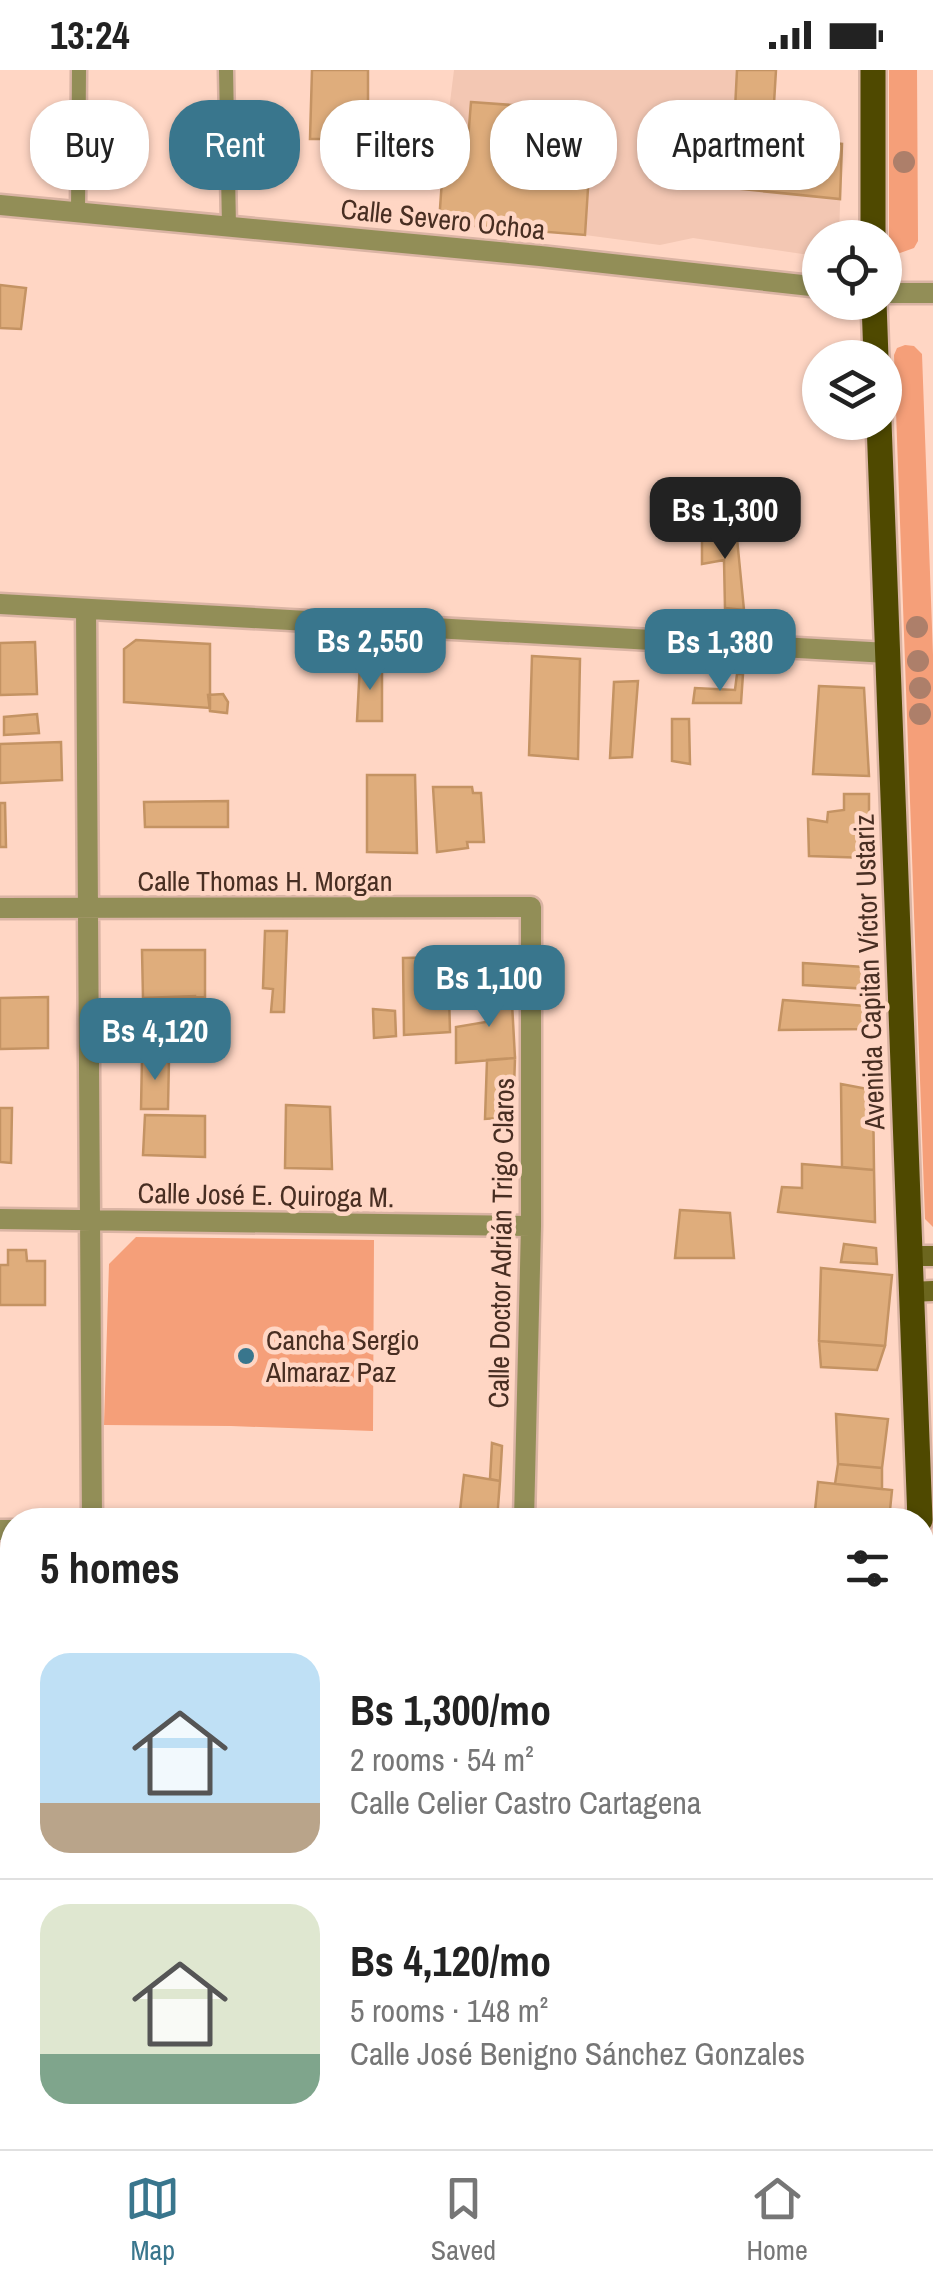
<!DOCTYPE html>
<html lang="en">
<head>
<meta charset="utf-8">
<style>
	body { margin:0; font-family:"Archivo Narrow",sans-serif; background:#f2f2f2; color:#222; height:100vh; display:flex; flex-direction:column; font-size:38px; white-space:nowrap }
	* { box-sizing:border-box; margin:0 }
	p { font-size:32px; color:#767676 }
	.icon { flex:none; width:55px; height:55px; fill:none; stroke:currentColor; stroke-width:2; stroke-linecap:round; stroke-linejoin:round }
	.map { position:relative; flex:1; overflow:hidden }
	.details { position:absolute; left:0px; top:1438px; width:935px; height:642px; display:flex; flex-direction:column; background:#fff; border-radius:40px 40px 0 0; box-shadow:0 2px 8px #0004 }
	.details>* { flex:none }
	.top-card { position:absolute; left:30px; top:30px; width:875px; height:90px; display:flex; gap:20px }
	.controls { position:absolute; left:802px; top:150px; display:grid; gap:20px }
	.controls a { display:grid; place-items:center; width:100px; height:100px; border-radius:50%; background:#fff; box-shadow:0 2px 8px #0004; font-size:50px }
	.price { position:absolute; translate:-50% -85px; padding:0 22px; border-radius:20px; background:#39768d; color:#fff; font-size:32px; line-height:65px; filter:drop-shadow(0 2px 5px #0008) }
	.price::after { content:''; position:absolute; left:50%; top:60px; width:30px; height:22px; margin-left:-15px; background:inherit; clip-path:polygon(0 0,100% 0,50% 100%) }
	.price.on { background:#222; color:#fff }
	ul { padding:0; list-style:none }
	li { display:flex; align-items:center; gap:30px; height:250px; padding:0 40px }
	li+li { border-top:2px solid #e0e0e0 }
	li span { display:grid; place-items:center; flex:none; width:280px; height:200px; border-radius:30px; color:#555 }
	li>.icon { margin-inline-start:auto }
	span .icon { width:120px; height:120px; fill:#fffc; stroke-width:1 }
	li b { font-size:42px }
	h2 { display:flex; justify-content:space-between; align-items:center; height:120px; padding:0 40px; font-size:42px }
	.tag { padding:0 35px; border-radius:40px; background:#fff; box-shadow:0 2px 8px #0004; font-size:35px; line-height:90px }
	.tag.on { background:#39768d; color:#fff }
	.status { display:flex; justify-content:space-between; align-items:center; height:70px; padding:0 50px; background:#fff; direction:ltr }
	.status svg { height:28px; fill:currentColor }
	.menu { display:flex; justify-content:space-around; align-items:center; height:140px; border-top:2px solid #e0e0e0; background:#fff; font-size:28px; color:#767676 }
	.menu a { display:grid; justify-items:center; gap:5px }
	.menu .on { color:#39768d }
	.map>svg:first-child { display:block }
	.built { fill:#f3c7b3 }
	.green { fill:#f59f79 }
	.building { fill:#dfad7c; stroke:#c49363; stroke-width:2.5 }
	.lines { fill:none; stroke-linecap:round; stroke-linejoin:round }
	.lane-casing { stroke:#dab4a4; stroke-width:19 }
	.street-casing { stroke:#dab4a4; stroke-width:25 }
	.secondary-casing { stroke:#dab4a4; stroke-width:25 }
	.primary-casing { stroke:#dab4a4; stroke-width:30 }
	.lane { stroke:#928e57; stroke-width:14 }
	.street { stroke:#928e57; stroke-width:20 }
	.secondary { stroke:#6c661e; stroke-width:20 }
	.primary { stroke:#4f4900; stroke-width:25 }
	.tree { fill:#ad7f6a }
	.poi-dot { fill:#39768d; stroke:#ffd6c4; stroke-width:4 }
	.labels { text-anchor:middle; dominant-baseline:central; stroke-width:9; stroke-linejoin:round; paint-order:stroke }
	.street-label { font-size:28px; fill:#482e22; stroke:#ffd6c4 }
	.poi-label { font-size:28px; fill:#482e22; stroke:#ffd6c4; text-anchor:start }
</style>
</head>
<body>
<div class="status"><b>13:24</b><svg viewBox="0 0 49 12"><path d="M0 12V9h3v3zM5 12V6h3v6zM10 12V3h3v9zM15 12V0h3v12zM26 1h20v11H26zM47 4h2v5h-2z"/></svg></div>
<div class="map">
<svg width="933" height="2079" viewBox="0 0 933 2079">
	<rect width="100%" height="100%" fill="#ffd6c4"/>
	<!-- built -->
	<path class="built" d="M454 0H776L772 66 842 74 839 165 836 167 820 168V182L816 186 693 168 660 175 585 165 439 153 444 81Z"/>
	<!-- green -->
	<path class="green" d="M889 0H917L918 171 914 178 900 183 892 179 889 169Z
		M905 275 914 276 922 284 933 585V1157L925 1149 894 285 897 278Z
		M136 1167 374 1170 373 1361 231 1356 104 1355 109 1194Z
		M923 2045 925 2049 926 2079H228V2068H922Z"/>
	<!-- building -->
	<path class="building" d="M312 0H368V69H310Z
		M737 0H776L772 67 842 74 840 129 731 118Z
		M471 32 593 41 585 165 439 153 444 81 467 83Z
		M0 215 26 218 21 259 0 258Z
		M736 458 744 540 725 538 724 490 702 494V459Z
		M136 570 210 574V638L124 632V579Z
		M35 572 37 624 0 625V573Z
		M532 586 580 589 578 689 529 685Z
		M360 594 382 595V651H357Z
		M737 604H743L741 633H693L695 618 735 620Z
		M638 611 632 687 610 688 614 612Z
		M819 616 864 618 869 706 813 704Z
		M223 624 228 632 227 643 210 641 208 625Z
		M37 644 39 663 4 665V647Z
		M672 649H689L690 694 672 691Z
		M61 672 62 710 0 713V674Z
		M367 705H415L417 783 367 782Z
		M433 717H472L473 723H481L484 772H467L468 778 437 782Z
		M844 724H869V788L809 786 808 749 827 752 828 742 844 740Z
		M228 731V757H145L144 732Z
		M0 733H5L6 777H0Z
		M265 861H287L284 942H271L273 919 263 918Z
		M142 880H205V927L143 928Z
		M448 887 450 962 404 965 403 888Z
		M803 893 879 898 878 936H866L868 919 803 915Z
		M485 915H511L515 988 456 993V957L486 952Z
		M195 926 196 983 142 987 143 928Z
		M48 927V978L0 979V928Z
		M783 930 866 936 869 959 779 960Z
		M373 939 395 941 396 966 374 968Z
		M142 987 169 988 168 1039H141Z
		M515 988 513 1047 485 1049 487 990Z
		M841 1014 873 1020 874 1100 842 1097Z
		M286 1035 330 1037 332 1099 285 1098Z
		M0 1038H12L11 1093 0 1092Z
		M145 1045 205 1046V1087L143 1085Z
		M802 1094 874 1100 875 1152 778 1142 782 1117 802 1118Z
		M680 1140 730 1143 734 1188H675Z
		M844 1174 876 1178 877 1194 841 1192Z
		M8 1180H26L27 1191H45V1235H0V1195H8Z
		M821 1198 892 1205 885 1276 819 1271Z
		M819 1271 885 1276 877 1300 821 1297Z
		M836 1344 888 1349 882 1398 838 1394Z
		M492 1373 502 1376 500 1411 490 1409Z
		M838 1394 882 1398V1419L835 1414Z
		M464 1405 500 1411 497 1450H459Z
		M818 1412 892 1420 889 1450H814Z
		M0 2063H12V2068H16L17 2079H0Z
		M23 2068H63V2079H24Z"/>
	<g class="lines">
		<!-- lane casing -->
		<g class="lane-casing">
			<path id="lane" d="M226 0 229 156
				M78 142 79 0"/>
		</g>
		<!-- street casing -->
		<g class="street-casing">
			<path id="street" d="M0 135 540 186 820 217
				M885 223H933
				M0 534 888 583
				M86 539 92 1450
				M0 838 531 837V1156L524 1450
				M0 1149 531 1156
				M0 1460H12
				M0 1837 12 1838
				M922 2008 933 2009
				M204 2068V2079"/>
		</g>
		<!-- secondary casing -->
		<g class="secondary-casing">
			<path id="secondary" d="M909 1186H933
				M910 1222 933 1221"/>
		</g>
		<!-- primary casing -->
		<g class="primary-casing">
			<path id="primary" d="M873 0V168
				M874 232 876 288
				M879 352 920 1450
				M922 1506 933 1786"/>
		</g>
		<!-- lane -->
		<use href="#lane" class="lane"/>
		<!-- street -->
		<use href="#street" class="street"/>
		<!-- secondary -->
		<use href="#secondary" class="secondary"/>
		<!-- primary -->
		<use href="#primary" class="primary"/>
	</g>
	<!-- trees -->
	<g class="tree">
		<circle cx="904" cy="92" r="11"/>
		<circle cx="917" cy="557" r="11"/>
		<circle cx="918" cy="591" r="11"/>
		<circle cx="920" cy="618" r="11"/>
		<circle cx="920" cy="644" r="11"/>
	</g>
	<!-- markers -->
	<circle class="poi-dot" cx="246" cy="1286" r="10"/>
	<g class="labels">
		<!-- street labels -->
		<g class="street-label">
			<text transform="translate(443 149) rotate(6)">Calle Severo Ochoa</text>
			<text x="265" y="811">Calle Thomas H. Morgan</text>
			<text transform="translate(869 902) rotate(-92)">Avenida Capitan Víctor Ustariz</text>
			<text transform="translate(266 1125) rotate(1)">Calle José E. Quiroga M.</text>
			<text transform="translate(501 1173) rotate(-89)">Calle Doctor Adrián Trigo Claros</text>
		</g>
		<!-- poi labels -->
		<g class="poi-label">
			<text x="266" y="1270">Cancha Sergio<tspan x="266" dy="32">Almaraz Paz</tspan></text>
		</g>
	</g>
</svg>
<div class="controls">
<a><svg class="icon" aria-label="locate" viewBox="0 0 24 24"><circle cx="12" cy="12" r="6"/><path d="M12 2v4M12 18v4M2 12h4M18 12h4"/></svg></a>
<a><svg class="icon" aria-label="layers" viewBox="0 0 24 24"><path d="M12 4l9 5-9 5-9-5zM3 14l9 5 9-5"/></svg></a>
</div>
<b class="price on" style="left:725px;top:492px">Bs 1,300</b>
<b class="price" style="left:370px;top:623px">Bs 2,550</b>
<b class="price" style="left:720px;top:624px">Bs 1,380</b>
<b class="price" style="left:489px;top:960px">Bs 1,100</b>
<b class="price" style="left:155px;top:1013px">Bs 4,120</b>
<div class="top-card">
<a class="tag">Buy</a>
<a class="tag on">Rent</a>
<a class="tag">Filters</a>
<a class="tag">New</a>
<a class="tag">Apartment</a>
</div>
<section class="details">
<h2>5 homes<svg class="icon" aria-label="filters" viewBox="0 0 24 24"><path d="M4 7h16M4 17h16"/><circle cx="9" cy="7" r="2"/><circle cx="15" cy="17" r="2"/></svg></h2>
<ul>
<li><span style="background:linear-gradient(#bfe0f5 75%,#b9a48a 0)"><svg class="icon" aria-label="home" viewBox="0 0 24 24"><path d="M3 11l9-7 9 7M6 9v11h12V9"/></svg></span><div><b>Bs 1,300/mo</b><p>2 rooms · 54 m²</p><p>Calle Celier Castro Cartagena</p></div></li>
<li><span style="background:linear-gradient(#dfe7d0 75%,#7fa58c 0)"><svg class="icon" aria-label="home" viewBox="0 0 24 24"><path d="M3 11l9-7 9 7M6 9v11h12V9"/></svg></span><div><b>Bs 4,120/mo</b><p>5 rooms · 148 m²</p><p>Calle José Benigno Sánchez Gonzales</p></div></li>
</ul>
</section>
</div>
<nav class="menu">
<a class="on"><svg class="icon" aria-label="map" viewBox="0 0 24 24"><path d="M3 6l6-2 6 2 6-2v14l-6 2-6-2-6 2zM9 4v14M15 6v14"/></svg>Map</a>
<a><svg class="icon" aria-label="saved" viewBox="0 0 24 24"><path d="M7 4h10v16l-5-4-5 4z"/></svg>Saved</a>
<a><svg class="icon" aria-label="home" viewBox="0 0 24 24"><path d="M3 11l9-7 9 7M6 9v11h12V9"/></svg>Home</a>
</nav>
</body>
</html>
